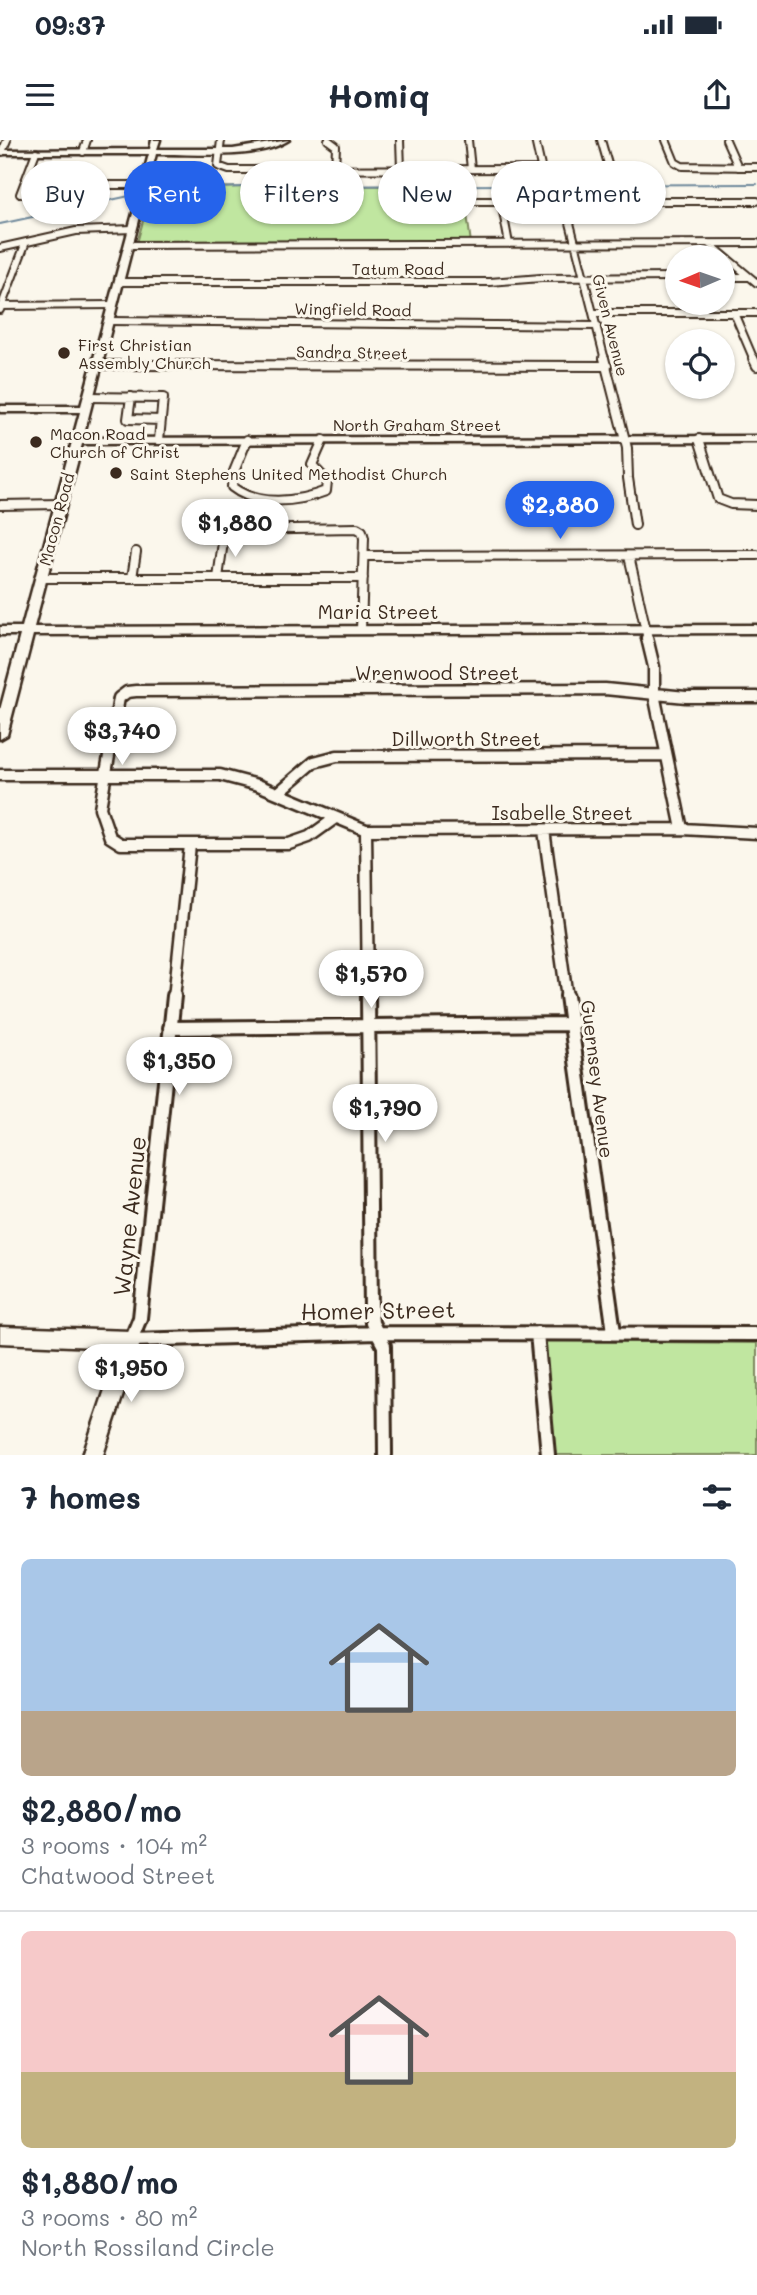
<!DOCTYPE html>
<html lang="en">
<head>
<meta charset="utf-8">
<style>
	body { margin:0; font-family:Mali,sans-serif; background:#f6f6f7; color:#1f2937; height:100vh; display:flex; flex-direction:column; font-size:26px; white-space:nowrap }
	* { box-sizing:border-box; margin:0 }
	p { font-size:23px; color:#747a83 }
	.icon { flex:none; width:38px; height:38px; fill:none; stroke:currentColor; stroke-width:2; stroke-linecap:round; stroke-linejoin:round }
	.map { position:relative; height:1315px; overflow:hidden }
	.side { display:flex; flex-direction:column; background:#fff; flex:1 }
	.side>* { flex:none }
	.hud { position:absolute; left:21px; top:21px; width:716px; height:63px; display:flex; gap:14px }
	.needle { width:46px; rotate:268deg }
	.buttons { position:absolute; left:665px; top:105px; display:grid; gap:14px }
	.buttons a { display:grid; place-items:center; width:70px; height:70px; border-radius:50%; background:#fff; box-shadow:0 2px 5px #0004; font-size:35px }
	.price { position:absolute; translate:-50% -60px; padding:0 16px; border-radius:24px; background:#fff; color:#222; font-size:23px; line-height:46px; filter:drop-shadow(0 2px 4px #0008) }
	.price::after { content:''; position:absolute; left:50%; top:42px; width:21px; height:16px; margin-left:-10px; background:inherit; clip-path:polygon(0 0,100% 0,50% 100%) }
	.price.current { background:#2563eb; color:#fff }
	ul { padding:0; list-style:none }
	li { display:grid; align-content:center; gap:14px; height:371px; padding:0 21px }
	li+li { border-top:2px solid #e0e1e3 }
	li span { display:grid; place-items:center; height:217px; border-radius:10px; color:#555 }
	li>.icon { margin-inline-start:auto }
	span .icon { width:126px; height:126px; fill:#fffc; stroke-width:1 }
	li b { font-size:30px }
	h2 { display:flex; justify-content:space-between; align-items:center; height:84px; padding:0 21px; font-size:30px }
	.chip { padding:0 24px; border-radius:32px; background:#fff; box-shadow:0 2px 5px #0004; font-size:24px; line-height:63px }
	.chip.current { background:#2563eb; color:#fff }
	.status { display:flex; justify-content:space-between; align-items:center; height:49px; padding:0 35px; background:#fff; direction:ltr }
	.status svg { height:19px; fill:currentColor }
	header { display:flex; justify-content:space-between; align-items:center; height:91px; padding:0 21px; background:#fff; font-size:32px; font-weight:700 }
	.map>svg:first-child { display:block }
	.green { fill:#c0e6a0; stroke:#7e885f; stroke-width:2 }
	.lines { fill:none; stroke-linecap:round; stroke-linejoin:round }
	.stream { stroke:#6f899c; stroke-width:2 }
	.street-far3-casing { stroke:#3b2a1e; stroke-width:10 }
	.street-far2-casing { stroke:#3b2a1e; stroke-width:12 }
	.street-far1-casing { stroke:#3b2a1e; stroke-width:15 }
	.street-casing { stroke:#3b2a1e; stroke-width:18 }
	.secondary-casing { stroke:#3b2a1e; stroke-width:5 }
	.street-far3 { stroke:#fbf7ec; stroke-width:6 }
	.street-far2 { stroke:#fbf7ec; stroke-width:8 }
	.street-far1 { stroke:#fbf7ec; stroke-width:10 }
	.street { stroke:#fbf7ec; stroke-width:12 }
	.secondary { fill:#fbf7ec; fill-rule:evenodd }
	.poi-dot { fill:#3b2a1e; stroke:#fbf7ec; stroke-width:2.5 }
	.labels { text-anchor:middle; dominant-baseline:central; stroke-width:6; stroke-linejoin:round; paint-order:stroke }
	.far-street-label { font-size:16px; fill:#3b2a1e; stroke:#fbf7ec }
	.far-poi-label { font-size:16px; fill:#3b2a1e; stroke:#fbf7ec; text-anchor:start }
	.street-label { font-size:19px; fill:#3b2a1e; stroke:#fbf7ec }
	.near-street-label { font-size:23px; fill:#3b2a1e; stroke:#fbf7ec }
</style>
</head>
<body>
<div class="status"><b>09:37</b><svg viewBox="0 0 49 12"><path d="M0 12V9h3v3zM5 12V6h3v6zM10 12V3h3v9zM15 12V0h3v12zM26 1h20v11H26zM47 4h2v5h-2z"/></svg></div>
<header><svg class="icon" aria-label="menu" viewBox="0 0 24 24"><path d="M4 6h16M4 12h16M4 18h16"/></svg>Homiq<svg class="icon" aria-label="share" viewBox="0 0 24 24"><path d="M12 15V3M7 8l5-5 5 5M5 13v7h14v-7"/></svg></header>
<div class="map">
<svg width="757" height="1315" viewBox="0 0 757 1315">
	<rect width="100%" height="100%" fill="#fbf7ec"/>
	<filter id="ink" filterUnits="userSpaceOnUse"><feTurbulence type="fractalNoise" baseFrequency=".0143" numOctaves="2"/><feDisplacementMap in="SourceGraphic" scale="14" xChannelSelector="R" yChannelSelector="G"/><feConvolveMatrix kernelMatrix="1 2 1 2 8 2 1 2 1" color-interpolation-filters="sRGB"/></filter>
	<g filter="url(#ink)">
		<!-- green -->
		<path class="green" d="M463 45 471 103H137L152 48Z
			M544 1201 757 1203V1315H555Z"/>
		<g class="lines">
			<!-- stream -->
			<path class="stream" d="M151 51 266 46 757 44
				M0 84 134 55"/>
			<!-- street-far3 casing -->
			<g class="street-far3-casing">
				<path id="street-far3" d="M221 0 218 26 229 30 541 29
					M328 0 336 6 335 30
					M400 0 401 29
					M468 0 471 29
					M535 0 546 49 569 79 605 220
					M601 0 612 38
					M666 0 675 22 682 26 757 27
					M726 0 738 27
					M2 12 7 0
					M36 12 20 54 88 45H145
					M83 12 87 0
					M468 61H757
					M501 61 509 104
					M710 104 757 143
					M128 105 757 103
					M0 108 76 91 133 89
					M723 137H748
					M119 142H490L541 138 677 137
					M0 166 113 165
					M0 170 26 102
					M594 173H757
					M734 173 754 220
					M109 181 597 186"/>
			</g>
			<!-- street-far2 casing -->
			<g class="street-far2-casing">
				<path id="street-far2" d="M604 218 627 308 628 338 635 385
					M753 218 757 226
					M96 225 607 226
					M88 257 163 258 159 300
					M131 257 128 279 161 280
					M699 299 718 359 731 364 757 365
					M247 300 233 334 232 347C257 367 298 362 326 351L327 341 312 325 323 300
					M0 365 60 364
					M364 416 757 415
					M629 416 648 499
					M40 438H363
					M132 438 136 412
					M218 438 224 395 228 390 357 388 362 391 364 398 361 490"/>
			</g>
			<!-- street-far1 casing -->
			<g class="street-far1-casing">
				<path id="street-far1" d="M647 498 654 527V554L682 689
					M0 635H220L258 645 366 690 682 689 757 693
					M278 653 314 622 337 616 666 615
					M334 679 309 697 289 704H121L110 697 100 668 119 558 127 552 136 551 605 549 686 557H757
					M366 690 368 858
					M544 690 567 858
					M174 858 190 705"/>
			</g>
			<!-- street casing -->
			<g class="street-casing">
				<path id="street" d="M174 856 140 1178 131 1200 378 1193 757 1194
					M368 856 371 1172 372 1183 384 1206 385 1315
					M567 856 614 1192
					M170 888 573 884
					M537 1193 548 1315"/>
			</g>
			<!-- secondary casing -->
			<g class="secondary-casing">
				<path id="secondary" d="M152 0H160L157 9H233L289 0C256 21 194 13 156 14L83 298 757 296V302L82 304 34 487 757 485V493L33 495 7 595 0 599V570L20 495H0V487H22L80 272H0V266H81L149 14H0V10L150 9Z
					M0 1187 131 1191 138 1194 141 1200 103 1315H83L119 1208 0 1203Z"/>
			</g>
			<!-- street-far3 -->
			<use href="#street-far3" class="street-far3"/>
			<!-- street-far2 -->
			<use href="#street-far2" class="street-far2"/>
			<!-- street-far1 -->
			<use href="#street-far1" class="street-far1"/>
			<!-- street -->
			<use href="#street" class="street"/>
			<!-- secondary -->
			<use href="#secondary" class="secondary"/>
		</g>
	</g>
	<!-- markers -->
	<g class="poi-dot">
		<circle cx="64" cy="213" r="7"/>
		<circle cx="36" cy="302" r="7"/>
		<circle cx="116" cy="333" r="7"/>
	</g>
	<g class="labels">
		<!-- far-street labels -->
		<g class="far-street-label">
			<text x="398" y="128">Tatum Road</text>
			<text transform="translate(353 169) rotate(1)">Wingfield Road</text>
			<text transform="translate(611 185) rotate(76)">Given Avenue</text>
			<text transform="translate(352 212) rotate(1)">Sandra Street</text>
			<text x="417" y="284">North Graham Street</text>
			<text transform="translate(56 379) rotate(-75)">Macon Road</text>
		</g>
		<!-- far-poi labels -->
		<g class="far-poi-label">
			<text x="78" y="204">First Christian<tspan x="78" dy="18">Assembly Church</tspan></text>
			<text x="50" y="293">Macon Road<tspan x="50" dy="18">Church of Christ</tspan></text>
			<text x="130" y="333">Saint Stephens United Methodist Church</text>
		</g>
		<!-- street labels -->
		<g class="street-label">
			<text x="378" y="471">Maria Street</text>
			<text x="437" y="532">Wrenwood Street</text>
			<text x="466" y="598">Dillworth Street</text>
			<text x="562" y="672">Isabelle Street</text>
			<text transform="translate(598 939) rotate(83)">Guernsey Avenue</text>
		</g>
		<!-- near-street labels -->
		<g class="near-street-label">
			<text transform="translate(129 1076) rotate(-84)">Wayne Avenue</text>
			<text transform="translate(378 1170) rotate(-1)">Homer Street</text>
		</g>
	</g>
</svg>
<div class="buttons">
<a><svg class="needle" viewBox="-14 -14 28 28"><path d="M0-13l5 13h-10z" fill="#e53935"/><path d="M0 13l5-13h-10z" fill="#747a83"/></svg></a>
<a><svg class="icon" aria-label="locate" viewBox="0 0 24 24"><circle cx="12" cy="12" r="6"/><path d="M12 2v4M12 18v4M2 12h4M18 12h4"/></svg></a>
</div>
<b class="price current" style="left:560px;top:401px">$2,880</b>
<b class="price" style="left:235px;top:419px">$1,880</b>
<b class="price" style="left:122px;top:627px">$3,740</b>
<b class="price" style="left:371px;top:870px">$1,570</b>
<b class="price" style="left:179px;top:957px">$1,350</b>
<b class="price" style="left:385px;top:1004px">$1,790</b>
<b class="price" style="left:131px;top:1264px">$1,950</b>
<div class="hud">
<a class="chip">Buy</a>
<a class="chip current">Rent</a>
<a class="chip">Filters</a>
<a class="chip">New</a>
<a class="chip">Apartment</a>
</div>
</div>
<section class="side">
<h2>7 homes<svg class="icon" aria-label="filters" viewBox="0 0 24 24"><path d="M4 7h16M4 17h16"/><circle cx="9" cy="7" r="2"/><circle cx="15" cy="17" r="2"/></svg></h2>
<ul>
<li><span style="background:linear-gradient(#a9c7e8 70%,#b9a48a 0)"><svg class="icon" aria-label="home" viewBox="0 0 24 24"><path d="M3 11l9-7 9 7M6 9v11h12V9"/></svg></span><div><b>$2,880/mo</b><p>3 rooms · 104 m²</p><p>Chatwood Street</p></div></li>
<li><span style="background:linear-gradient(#f6c9c9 65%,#c2b280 0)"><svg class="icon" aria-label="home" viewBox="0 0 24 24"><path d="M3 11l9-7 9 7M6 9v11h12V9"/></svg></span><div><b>$1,880/mo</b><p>3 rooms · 80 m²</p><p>North Rossiland Circle</p></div></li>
</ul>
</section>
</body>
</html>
